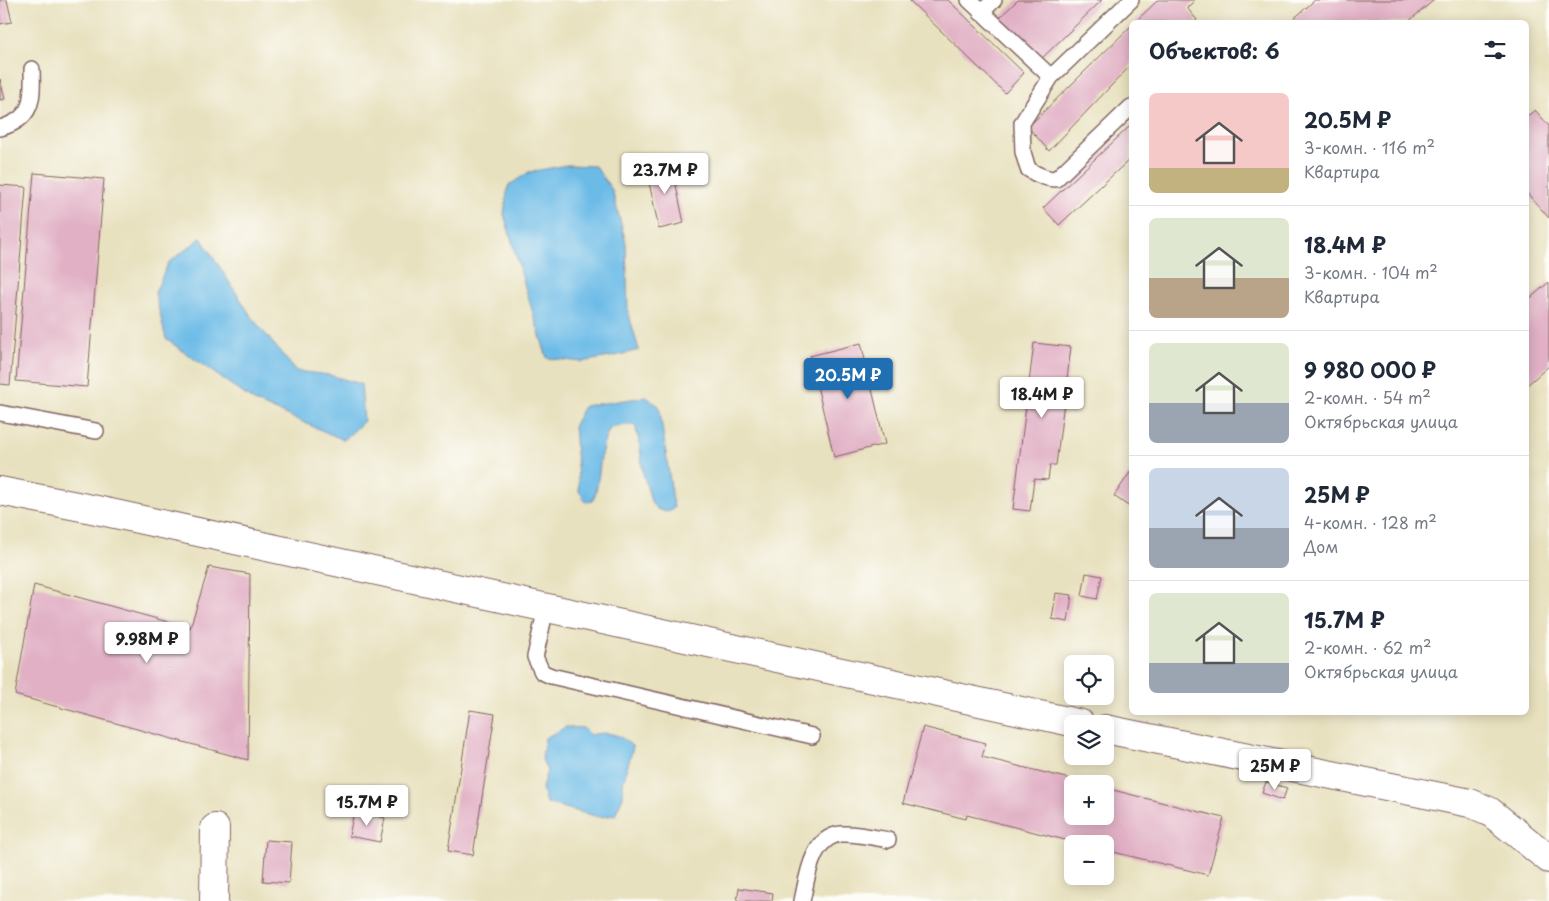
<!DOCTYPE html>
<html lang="ru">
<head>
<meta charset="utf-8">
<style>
	body { margin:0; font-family:"Playpen Sans",sans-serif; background:#f2f2f3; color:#1f2937; height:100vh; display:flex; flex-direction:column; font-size:19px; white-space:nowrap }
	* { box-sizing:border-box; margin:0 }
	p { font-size:16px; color:#747a83 }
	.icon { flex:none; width:28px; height:28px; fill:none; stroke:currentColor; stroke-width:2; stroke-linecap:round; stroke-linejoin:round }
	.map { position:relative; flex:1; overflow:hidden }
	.details { position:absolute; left:1129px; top:20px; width:400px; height:695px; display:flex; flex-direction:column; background:#fff; border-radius:8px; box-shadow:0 2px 12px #0003 }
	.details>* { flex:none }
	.fabs { position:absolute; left:1064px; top:655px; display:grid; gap:10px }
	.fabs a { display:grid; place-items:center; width:50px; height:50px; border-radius:8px; background:#fff; box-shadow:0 2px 12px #0003; font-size:25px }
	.price { position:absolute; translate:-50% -42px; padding:0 11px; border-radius:5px; background:#fff; color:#222; font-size:16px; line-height:32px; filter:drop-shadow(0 1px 2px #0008) }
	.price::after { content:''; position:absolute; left:50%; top:30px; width:15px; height:11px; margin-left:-8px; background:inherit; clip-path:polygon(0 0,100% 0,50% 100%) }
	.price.current { background:#1f6fb2; color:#fff }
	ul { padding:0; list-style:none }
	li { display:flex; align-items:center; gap:15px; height:125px; padding:0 20px }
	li+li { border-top:1px solid #e0e1e3 }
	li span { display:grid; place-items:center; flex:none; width:140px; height:100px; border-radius:8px; color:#555 }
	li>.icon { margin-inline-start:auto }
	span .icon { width:60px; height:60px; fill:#fffc; stroke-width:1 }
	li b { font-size:21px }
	h2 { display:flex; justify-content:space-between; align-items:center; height:60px; padding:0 20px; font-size:21px }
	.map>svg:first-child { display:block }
	.water { fill:#6cbbe7; stroke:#5b6d89 }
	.building { fill:#e1b0c5 }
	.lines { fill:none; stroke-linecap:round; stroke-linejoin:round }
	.lane-casing { stroke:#81635f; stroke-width:18 }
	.street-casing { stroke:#81635f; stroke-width:30 }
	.lane { stroke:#fff; stroke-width:15 }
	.street { stroke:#fff; stroke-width:28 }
</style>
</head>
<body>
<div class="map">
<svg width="1549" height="901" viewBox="0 0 1549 901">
	<rect width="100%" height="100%" fill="#fdfcf7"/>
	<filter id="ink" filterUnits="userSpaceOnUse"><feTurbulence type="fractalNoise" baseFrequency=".02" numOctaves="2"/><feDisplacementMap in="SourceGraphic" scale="10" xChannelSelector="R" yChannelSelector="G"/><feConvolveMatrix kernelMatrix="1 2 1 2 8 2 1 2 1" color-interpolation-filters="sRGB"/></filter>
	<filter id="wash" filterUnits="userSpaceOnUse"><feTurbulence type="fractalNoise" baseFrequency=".0096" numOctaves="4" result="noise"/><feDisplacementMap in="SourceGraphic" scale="20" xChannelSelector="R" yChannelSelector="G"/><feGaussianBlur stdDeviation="1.12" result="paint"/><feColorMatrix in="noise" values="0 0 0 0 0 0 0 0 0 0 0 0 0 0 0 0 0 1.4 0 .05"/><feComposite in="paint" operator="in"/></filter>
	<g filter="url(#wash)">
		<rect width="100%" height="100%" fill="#e8e1bf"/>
		<!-- water -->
		<path class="water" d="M567 165 595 166 612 190 626 243 628 312 639 350 615 356 582 362 547 358 529 300 504 214 508 186 529 172Z
			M201 238 253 319 296 371 329 375 361 384 364 421 344 440 254 401 166 339 155 293 168 263Z
			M646 397 659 406 674 508 666 512 657 509 652 504 643 473 640 446 635 425H624L610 428C597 451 602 477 593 501L586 502 579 491 574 425 584 406Z
			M566 727 583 728 590 735C608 731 619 733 633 747L623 783V797L615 815 599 817 546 803 542 788 547 771 542 759 545 738Z"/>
		<g id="blocks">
			<!-- building -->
			<path class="building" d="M0 0H7L12 22 0 24Z
				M909 0H948L1024 73 1005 93Z
				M1018 0H1102L1039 61 998 19Z
				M1158 0H1195L1187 8 1197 20 1195 22H1135Z
				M1315 0H1434L1408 22H1290Z
				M1131 26V65L1049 151 1028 127Z
				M0 79 5 99 0 100Z
				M1535 110 1549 126V218L1526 192V117Z
				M1131 125V158L1059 225 1043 208Z
				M671 162 684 223 659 229 646 168Z
				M34 173 104 179 87 387 16 381Z
				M0 185 26 187 10 385 0 384Z
				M1549 282V366L1526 386V302Z
				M861 343 885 444 834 457 810 356Z
				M1034 343 1071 347 1056 465H1050L1048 480 1034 479 1030 511 1013 509Z
				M1131 471V508L1114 496Z
				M209 567 250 574 248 760 15 695 34 585 190 628Z
				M1086 573 1102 576 1097 599 1082 596Z
				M1056 593 1072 595 1068 622 1052 619Z
				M470 710 495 714 473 855 448 851Z
				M923 727 986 743 982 757 1086 783 1072 784V816H1105V788L1224 818 1208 875 1105 850V844H1081L967 815 966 819 903 803Z
				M1266 782 1287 788 1283 800 1262 793Z
				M354 812 385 818 380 842 349 836Z
				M266 840 292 842 289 883 263 881Z
				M739 888 773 893 772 901H737Z"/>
		</g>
	</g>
	<g filter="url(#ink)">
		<use href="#blocks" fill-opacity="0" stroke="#81635f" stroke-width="1"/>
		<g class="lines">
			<!-- lane casing -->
			<g class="lane-casing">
				<path id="lane" d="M969 0 1051 77
					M1131 0 1051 77 1022 123 1023 152 1028 169C1037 175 1045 179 1056 179L1131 107
					M981 13 994 0
					M0 128C33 119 33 100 32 69
					M0 413 96 431
					M546 608 535 657 542 672 551 676 812 736
					M802 901C807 879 811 837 841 834 856 833 873 837 888 840"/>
			</g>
			<!-- street casing -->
			<g class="street-casing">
				<path id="street" d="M0 491 92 509 1081 724
					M1105 729 1470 803 1489 811 1549 859
					M214 901 215 828"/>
			</g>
			<!-- lane -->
			<use href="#lane" class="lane"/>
			<!-- street -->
			<use href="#street" class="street"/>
		</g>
	</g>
</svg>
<div class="fabs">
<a><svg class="icon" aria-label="locate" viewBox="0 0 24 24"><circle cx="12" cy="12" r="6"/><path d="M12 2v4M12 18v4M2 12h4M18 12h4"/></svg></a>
<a><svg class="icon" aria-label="layers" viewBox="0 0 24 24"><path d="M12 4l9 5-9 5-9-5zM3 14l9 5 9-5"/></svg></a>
<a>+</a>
<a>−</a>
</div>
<b class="price" style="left:665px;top:195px">23.7M ₽</b>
<b class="price current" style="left:848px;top:400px">20.5M ₽</b>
<b class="price" style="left:1042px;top:419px">18.4M ₽</b>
<b class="price" style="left:147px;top:664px">9.98M ₽</b>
<b class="price" style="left:1275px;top:791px">25M ₽</b>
<b class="price" style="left:367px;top:827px">15.7M ₽</b>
<section class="details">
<h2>Объектов: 6<svg class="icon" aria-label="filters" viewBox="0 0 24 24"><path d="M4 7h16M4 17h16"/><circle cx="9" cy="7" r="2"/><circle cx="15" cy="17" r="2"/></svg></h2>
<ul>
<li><span style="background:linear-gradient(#f6c9c9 75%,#c2b280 0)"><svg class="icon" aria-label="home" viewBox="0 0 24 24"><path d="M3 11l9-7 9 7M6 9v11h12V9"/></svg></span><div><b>20.5M ₽</b><p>3-комн. · 116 m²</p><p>Квартира</p></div></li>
<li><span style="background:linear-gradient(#dfe7d0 60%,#b9a48a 0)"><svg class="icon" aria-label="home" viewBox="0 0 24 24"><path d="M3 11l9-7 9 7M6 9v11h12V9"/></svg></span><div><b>18.4M ₽</b><p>3-комн. · 104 m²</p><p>Квартира</p></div></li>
<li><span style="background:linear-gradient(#dfe7d0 60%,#9aa5b1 0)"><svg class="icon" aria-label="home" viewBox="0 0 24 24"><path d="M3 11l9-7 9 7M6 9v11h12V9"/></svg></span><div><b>9 980 000 ₽</b><p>2-комн. · 54 m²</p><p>Октябрьская улица</p></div></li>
<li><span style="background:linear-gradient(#c9d6e8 60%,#9aa5b1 0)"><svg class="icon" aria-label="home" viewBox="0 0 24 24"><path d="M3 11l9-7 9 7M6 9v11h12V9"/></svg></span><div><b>25M ₽</b><p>4-комн. · 128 m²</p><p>Дом</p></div></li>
<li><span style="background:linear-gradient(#dfe7d0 70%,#9aa5b1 0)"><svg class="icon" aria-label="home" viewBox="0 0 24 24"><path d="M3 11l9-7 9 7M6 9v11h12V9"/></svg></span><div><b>15.7M ₽</b><p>2-комн. · 62 m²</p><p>Октябрьская улица</p></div></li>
</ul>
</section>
</div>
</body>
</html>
